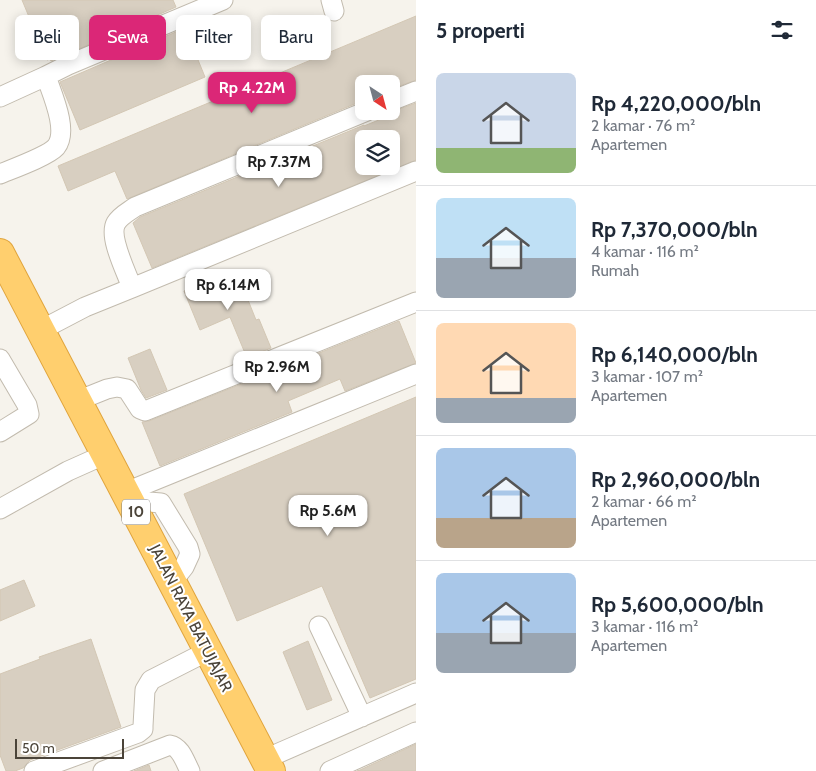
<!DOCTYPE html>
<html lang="id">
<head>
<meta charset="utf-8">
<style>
	body { margin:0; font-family:Cabin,sans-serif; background:#f2f2f3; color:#1f2937; height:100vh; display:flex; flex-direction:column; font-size:19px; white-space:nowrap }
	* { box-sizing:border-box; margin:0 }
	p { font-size:16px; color:#747a83 }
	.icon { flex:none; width:28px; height:28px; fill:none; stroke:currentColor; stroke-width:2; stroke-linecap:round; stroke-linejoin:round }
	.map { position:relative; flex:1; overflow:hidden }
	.side { display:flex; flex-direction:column; background:#fff; width:400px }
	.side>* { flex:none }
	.hud { position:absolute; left:15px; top:15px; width:325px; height:45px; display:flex; gap:10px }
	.needle { width:32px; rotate:144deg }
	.buttons { position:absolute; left:355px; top:75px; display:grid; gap:10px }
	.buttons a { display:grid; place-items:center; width:45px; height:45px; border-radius:8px; background:#fff; box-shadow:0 2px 12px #0003; font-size:25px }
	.scale { position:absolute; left:15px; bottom:12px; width:109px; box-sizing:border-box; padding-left:5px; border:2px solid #4b4439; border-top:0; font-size:14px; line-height:18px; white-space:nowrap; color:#4b4439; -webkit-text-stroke:4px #fff; paint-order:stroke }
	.price { position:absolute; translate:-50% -42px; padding:0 11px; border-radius:10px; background:#fff; color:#222; font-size:16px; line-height:32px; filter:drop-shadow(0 1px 2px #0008) }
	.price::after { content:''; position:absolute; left:50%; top:30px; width:15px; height:11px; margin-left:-8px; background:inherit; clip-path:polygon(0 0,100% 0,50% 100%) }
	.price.current { background:#db2777; color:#fff }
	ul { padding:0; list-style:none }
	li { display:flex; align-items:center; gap:15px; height:125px; padding:0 20px }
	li+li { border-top:1px solid #e0e1e3 }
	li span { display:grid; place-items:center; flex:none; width:140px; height:100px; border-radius:8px; color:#555 }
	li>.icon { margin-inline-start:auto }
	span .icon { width:60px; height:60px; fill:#fffc; stroke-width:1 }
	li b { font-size:21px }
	h2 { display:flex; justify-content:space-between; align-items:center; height:60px; padding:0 20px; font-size:21px }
	.tag { padding:0 18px; border-radius:8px; background:#fff; box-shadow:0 2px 12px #0003; font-size:18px; line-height:45px }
	.tag.current { background:#db2777; color:#fff }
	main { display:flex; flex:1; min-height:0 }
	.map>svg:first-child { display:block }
	.building { fill:#d8cfc1; stroke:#d3c7b4; fill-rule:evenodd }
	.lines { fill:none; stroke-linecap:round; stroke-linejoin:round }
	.minor-casing { stroke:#c2bbae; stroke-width:21 }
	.highway-casing { stroke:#e0a43c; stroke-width:30 }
	.minor { stroke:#fff; stroke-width:19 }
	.highway { stroke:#ffcf6e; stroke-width:28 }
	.labels { text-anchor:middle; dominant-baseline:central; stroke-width:4; stroke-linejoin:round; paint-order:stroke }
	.shield { fill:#fff; stroke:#817c74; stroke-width:1 }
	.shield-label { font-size:15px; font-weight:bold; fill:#4b4439 }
	.street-label { font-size:16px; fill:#4b4439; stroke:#fff }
</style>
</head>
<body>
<main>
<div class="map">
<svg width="416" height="771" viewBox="0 0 416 771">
	<rect width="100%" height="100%" fill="#f6f3ec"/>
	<!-- building -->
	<path class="building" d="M22 0H173L176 7 51 61 50 59 47 60Z
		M416 16V80L391 89V84H364V100L127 199 115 171 68 191 58 166Z
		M185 28 205 77 80 130 60 82Z
		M416 103V160L152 268 133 223 140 217 364 125V126L391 115V112ZM364 139H391V166H364Z
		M236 270 256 320 259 319 271 348 247 358 230 317 200 330 184 291Z
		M399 321 416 363 345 391 340 379 288 401 292 412 160 466 142 422 149 421Z
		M150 349 167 390 146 398 141 390 128 358Z
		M416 397V679L370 698 322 586 237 621 184 494Z
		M24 580 35 606 0 621V590Z
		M91 639 121 727 30 760 23 768 15 771H6L0 755V674L40 659 39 657Z
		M308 641 332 700 307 710 283 652Z
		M416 744V771H357L360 770Z
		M149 765 151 771H134Z"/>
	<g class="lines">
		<!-- minor casing -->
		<g class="minor-casing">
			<path id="minor" d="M331 0 334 11
				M0 97 46 76
				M391 101 416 91
				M367 111 135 207C128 212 120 216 116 223 108 237 127 273 132 288L416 171
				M0 174C12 169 48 156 56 147 69 131 52 94 46 76L68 65 223 0
				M41 330 85 307 132 288
				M0 359 27 405 29 414 0 432
				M77 401 107 389 117 387 127 389 140 409 145 411 416 302
				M126 492 416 374
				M134 508 149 502 161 503 188 547 190 554 184 567 172 582
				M0 509 68 471 106 454
				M319 626 362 717
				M265 759 416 693
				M34 771 138 733 143 729V726L145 690 151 680 208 651
				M103 771 170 745C181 747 185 762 190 771
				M330 771 416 732"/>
		</g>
		<!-- highway casing -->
		<g class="highway-casing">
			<path id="highway" d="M0 253 271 771"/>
		</g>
		<!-- minor -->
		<use href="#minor" class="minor"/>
		<!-- highway -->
		<use href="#highway" class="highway"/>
	</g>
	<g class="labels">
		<!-- shield labels -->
		<rect class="shield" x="122" y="499.5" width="28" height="25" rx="4"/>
		<g class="shield-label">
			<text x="136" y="512">10</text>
		</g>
		<!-- street labels -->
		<g class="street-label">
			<text transform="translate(191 618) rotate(63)">JALAN RAYA BATUJAJAR</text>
		</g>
	</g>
</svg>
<div class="buttons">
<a><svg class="needle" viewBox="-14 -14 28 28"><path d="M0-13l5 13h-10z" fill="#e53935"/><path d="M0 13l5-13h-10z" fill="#747a83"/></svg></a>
<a><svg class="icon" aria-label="layers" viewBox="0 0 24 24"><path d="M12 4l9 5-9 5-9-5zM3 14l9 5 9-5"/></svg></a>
</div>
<div class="scale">50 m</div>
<b class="price current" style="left:252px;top:114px">Rp 4.22M</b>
<b class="price" style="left:279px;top:188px">Rp 7.37M</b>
<b class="price" style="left:228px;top:311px">Rp 6.14M</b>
<b class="price" style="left:277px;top:393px">Rp 2.96M</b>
<b class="price" style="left:328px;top:537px">Rp 5.6M</b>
<div class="hud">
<a class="tag">Beli</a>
<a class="tag current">Sewa</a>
<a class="tag">Filter</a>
<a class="tag">Baru</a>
</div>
</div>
<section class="side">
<h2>5 properti<svg class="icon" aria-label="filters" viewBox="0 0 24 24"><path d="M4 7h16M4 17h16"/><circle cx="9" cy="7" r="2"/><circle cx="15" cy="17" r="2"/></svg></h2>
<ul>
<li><span style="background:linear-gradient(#c9d6e8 75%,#8fb573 0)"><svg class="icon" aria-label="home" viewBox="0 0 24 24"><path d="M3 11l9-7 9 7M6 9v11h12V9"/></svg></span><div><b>Rp 4,220,000/bln</b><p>2 kamar · 76 m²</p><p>Apartemen</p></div></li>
<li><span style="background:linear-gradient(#bfe0f5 60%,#9aa5b1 0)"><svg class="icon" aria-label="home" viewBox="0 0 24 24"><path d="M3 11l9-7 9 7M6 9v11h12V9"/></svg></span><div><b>Rp 7,370,000/bln</b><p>4 kamar · 116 m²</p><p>Rumah</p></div></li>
<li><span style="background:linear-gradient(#ffd9b3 75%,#9aa5b1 0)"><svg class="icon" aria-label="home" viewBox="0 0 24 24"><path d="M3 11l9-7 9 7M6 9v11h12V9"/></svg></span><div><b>Rp 6,140,000/bln</b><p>3 kamar · 107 m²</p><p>Apartemen</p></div></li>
<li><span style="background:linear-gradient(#a9c7e8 70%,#b9a48a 0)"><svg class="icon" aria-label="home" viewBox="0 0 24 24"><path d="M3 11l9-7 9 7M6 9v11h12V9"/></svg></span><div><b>Rp 2,960,000/bln</b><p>2 kamar · 66 m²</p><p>Apartemen</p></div></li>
<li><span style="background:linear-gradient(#a9c7e8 60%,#9aa5b1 0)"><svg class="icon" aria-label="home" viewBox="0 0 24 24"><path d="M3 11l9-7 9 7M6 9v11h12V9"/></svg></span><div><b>Rp 5,600,000/bln</b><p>3 kamar · 116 m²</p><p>Apartemen</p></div></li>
</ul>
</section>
</main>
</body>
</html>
